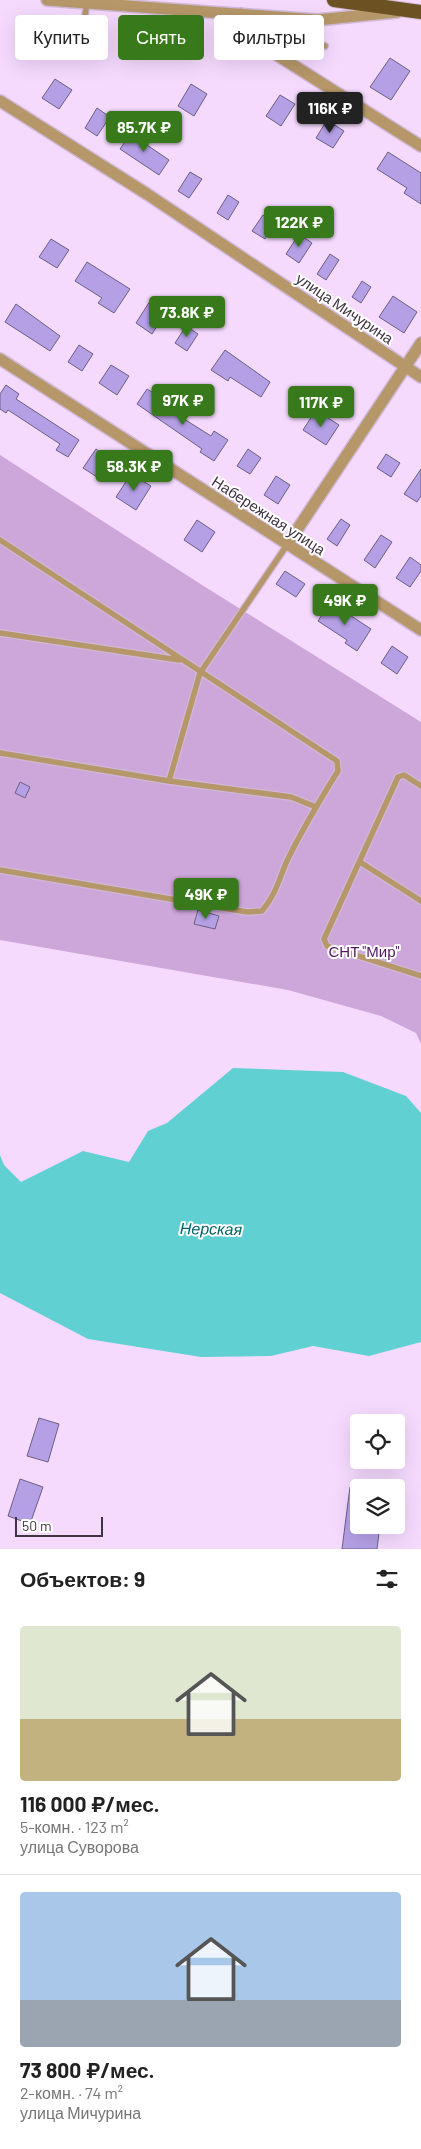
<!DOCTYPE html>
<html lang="ru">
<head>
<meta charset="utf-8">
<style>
	body { margin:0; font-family:Barlow,sans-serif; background:#f6f6f6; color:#222; height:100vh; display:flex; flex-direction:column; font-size:19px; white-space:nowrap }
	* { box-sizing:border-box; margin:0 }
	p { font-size:16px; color:#767676 }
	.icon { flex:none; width:28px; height:28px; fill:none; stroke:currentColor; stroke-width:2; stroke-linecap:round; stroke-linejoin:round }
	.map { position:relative; height:1549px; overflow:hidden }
	.details { display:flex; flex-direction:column; background:#fff; flex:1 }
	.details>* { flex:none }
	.hud { position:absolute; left:15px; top:15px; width:391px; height:45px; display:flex; gap:10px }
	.controls { position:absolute; left:350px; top:1414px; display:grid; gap:10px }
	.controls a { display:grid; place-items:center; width:55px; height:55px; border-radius:5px; background:#fff; box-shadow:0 5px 20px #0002; font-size:25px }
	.scale { position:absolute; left:15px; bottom:12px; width:88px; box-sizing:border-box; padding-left:5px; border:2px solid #3e3341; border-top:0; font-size:14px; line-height:18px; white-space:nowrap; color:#3e3341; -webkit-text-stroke:4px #fff; paint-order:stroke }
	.price { position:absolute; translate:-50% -42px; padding:0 11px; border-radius:5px; background:#387a1b; color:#fff; font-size:16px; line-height:32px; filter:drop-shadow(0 1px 2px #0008) }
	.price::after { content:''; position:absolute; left:50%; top:30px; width:15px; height:11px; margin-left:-8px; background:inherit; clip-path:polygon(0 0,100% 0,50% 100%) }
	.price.current { background:#222; color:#fff }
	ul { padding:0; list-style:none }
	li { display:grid; align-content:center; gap:10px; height:265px; padding:0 20px }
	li+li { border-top:1px solid #e0e0e0 }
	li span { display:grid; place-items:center; height:155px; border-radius:5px; color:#555 }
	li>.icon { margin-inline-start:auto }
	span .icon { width:90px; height:90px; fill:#fffc; stroke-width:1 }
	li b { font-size:21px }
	h2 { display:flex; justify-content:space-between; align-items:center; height:60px; padding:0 20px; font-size:21px }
	.pill { padding:0 18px; border-radius:5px; background:#fff; box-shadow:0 5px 20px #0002; font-size:18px; line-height:45px }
	.pill.current { background:#387a1b; color:#fff }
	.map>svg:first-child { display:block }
	.green { fill:#cda6da }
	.water { fill:#61d0d3 }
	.building { fill:#b5a0e6; stroke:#6a6083 }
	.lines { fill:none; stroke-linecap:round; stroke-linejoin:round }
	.service-casing { stroke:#d0b9d8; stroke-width:8 }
	.minor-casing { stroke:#d0b9d8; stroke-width:14 }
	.trunk-casing { stroke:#d0b9d8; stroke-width:16 }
	.service { stroke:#b69769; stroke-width:5.5 }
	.minor { stroke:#b69769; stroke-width:11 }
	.trunk { stroke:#6c5122; stroke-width:14 }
	.labels { text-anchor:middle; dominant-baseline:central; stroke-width:4; stroke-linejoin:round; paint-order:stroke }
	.street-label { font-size:15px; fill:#3e3341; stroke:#fff }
	.park-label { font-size:15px; fill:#511761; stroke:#fff }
	.water-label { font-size:16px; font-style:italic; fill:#006568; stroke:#fff }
</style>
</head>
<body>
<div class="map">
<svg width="421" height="1549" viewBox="0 0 421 1549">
	<rect width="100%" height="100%" fill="#f5dafe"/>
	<!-- green -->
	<path class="green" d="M0 455 202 585 421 722V1044L416 1033 381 1016 288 990 0 940Z"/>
	<!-- water -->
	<path class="water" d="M233 1068 343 1072 406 1096 421 1113V1342L369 1356 313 1346 271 1356 201 1357 88 1339 0 1293V1155L4 1165 21 1182 83 1151 129 1162 148 1131 167 1123Z"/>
	<!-- building -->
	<path class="building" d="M390 58 410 71 391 100 370 87Z
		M55 79 72 90 59 109 42 98Z
		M191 84 207 94 194 116 178 106Z
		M280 95 295 104 281 126 266 116Z
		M97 108 110 117 97 136 85 128Z
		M327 120 344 131 333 148 316 138Z
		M133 130 147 139 144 143 169 160 159 175 120 149Z
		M388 152 421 173V204L404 193 407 188 377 169Z
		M190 172 202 179 189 198 178 191Z
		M228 195 239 202 228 220 217 213Z
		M263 215 275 223 265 239 252 231Z
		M299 234 312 243 299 263 286 254Z
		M51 239 69 250 57 268 39 257Z
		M330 254 339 260 326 280 317 274Z
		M87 262 130 289 114 313 98 303 102 298 75 281Z
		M362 281 371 287 361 303 352 297Z
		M393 296 417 312 404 333 379 317Z
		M150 301 166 312 152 334 136 323Z
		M16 304 60 336 50 351 5 322Z
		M186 326 198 334 187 351 175 343Z
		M79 345 93 354 82 371 68 362Z
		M225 350 270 382 261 397 230 377 228 381 211 370Z
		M111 365 129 376 117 395 99 383Z
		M6 385 19 394 16 399 79 440 68 457 56 450 60 444 8 410 6 413 0 409V394Z
		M147 389 168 402 165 407 211 436 214 431 228 440 214 461 200 452 202 449 137 404Z
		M316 410 339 425 326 445 303 430Z
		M96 449 112 460 100 479 83 468Z
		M248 449 261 458 250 474 237 466Z
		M386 454 400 463 391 477 377 468Z
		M421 469V496L417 502 404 494Z
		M131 474 151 486 136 510 116 497Z
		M276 476 290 485 278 504 264 495Z
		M341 519 350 525 337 546 327 539Z
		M197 520 215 532 202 552 184 540Z
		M381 535 392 542 375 568 364 560Z
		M410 557 421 565V571L410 587 396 578Z
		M285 571 305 584 296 597 276 584Z
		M330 602 371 629 357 651 345 643 347 640 318 621Z
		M392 646 408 657 397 674 381 663Z
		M20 782 30 787 25 798 15 793Z
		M198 910 219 916 215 929 194 924Z
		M39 1418 59 1424 48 1462 27 1456Z
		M20 1479 43 1487 30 1524 8 1516Z
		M350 1487 359 1488V1525H380L377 1549H342Z"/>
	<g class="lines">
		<!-- service casing -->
		<g class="service-casing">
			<path id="service" d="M255 19 325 46
				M82 34 87 3
				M0 540C113 613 224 688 337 761L338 771C320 800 301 831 286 863 278 882 276 894 262 911L247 912 0 870
				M0 633 179 660
				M0 753 169 781 291 797 316 807
				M169 781 200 673 287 545
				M421 786 404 775 398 777 324 939 327 946 421 976
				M360 862 421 901"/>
		</g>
		<!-- minor casing -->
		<g class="minor-casing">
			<path id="minor" d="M47 0 317 20 397 12
				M241 14 255 41 421 146
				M0 101 147 194 421 377
				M0 359 421 630
				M287 545 421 343"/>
		</g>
		<!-- trunk casing -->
		<g class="trunk-casing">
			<path id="trunk" d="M334 0 421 12"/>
		</g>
		<!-- service -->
		<use href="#service" class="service"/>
		<!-- minor -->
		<use href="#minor" class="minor"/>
		<!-- trunk -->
		<use href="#trunk" class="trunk"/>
	</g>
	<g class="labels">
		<!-- street labels -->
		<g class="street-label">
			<text transform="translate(345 308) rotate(34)">улица Мичурина</text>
			<text transform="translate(269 515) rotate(33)">Набережная улица</text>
		</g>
		<!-- park labels -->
		<g class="park-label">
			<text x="364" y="951">СНТ "Мир"</text>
		</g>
		<!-- water labels -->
		<g class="water-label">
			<text transform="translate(211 1228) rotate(1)">Нерская</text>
		</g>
	</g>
</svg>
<div class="controls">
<a><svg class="icon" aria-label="locate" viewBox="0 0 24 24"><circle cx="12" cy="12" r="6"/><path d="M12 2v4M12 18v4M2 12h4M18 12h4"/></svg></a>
<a><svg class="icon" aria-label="layers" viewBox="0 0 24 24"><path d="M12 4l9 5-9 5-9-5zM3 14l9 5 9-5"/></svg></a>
</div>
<div class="scale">50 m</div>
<b class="price current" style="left:330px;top:134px">116K ₽</b>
<b class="price" style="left:144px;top:153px">85.7K ₽</b>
<b class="price" style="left:299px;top:248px">122K ₽</b>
<b class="price" style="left:187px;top:338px">73.8K ₽</b>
<b class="price" style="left:183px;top:426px">97K ₽</b>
<b class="price" style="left:321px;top:428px">117K ₽</b>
<b class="price" style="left:134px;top:492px">58.3K ₽</b>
<b class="price" style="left:345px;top:626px">49K ₽</b>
<b class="price" style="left:206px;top:920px">49K ₽</b>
<div class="hud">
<a class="pill">Купить</a>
<a class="pill current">Снять</a>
<a class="pill">Фильтры</a>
</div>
</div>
<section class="details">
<h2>Объектов: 9<svg class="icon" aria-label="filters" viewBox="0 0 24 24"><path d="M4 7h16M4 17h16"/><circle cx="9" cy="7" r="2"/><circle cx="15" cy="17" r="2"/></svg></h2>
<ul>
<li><span style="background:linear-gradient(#dfe7d0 60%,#c2b280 0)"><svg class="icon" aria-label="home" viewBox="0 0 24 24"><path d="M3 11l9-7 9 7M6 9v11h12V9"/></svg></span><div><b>116 000 ₽/мес.</b><p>5-комн. · 123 m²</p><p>улица Суворова</p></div></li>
<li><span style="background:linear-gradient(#a9c7e8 70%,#9aa5b1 0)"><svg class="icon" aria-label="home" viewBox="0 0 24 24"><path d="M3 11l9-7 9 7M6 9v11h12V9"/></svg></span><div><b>73 800 ₽/мес.</b><p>2-комн. · 74 m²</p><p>улица Мичурина</p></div></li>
</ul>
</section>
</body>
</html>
